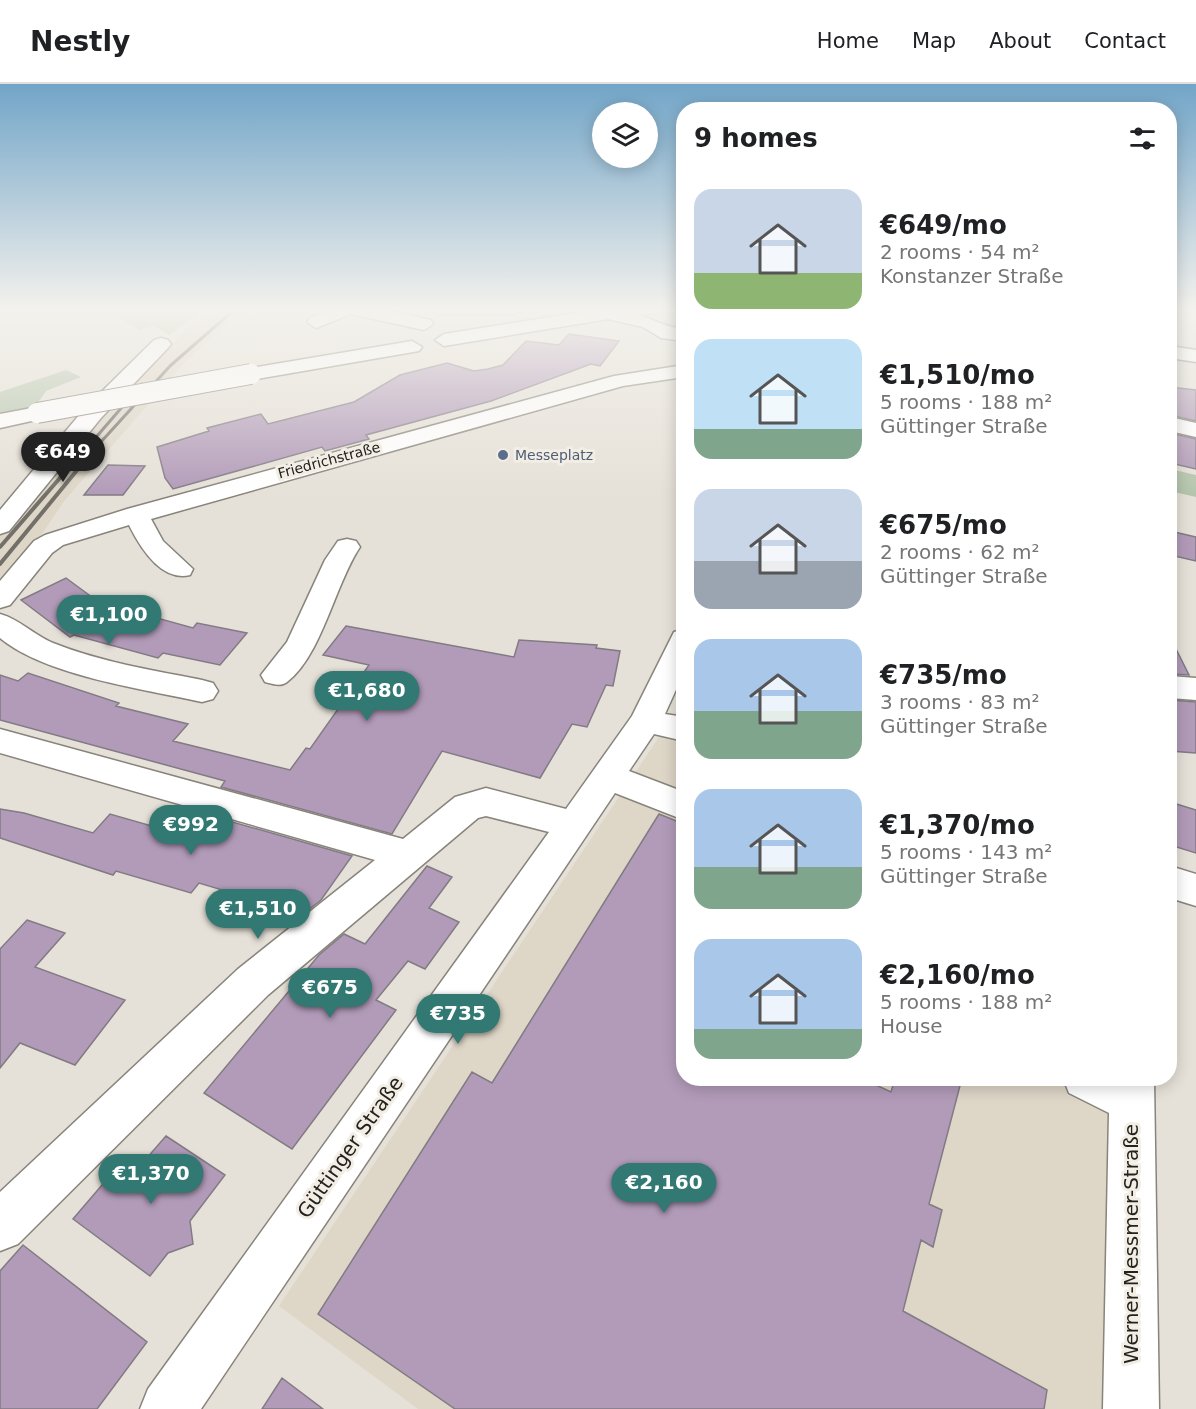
<!DOCTYPE html>
<html lang="en">
<head>
<meta charset="utf-8">
<style>
	body { margin:0; font-family:"DejaVu Sans",sans-serif; background:#f2f2f2; color:#202124; height:100vh; display:flex; flex-direction:column; font-size:22px; white-space:nowrap }
	* { box-sizing:border-box; margin:0 }
	p { font-size:20px; color:#757577 }
	.icon { flex:none; width:33px; height:33px; fill:none; stroke:currentColor; stroke-width:2; stroke-linecap:round; stroke-linejoin:round }
	.map { position:relative; flex:1; overflow:hidden }
	.side { position:absolute; left:676px; top:18px; width:501px; height:984px; display:flex; flex-direction:column; background:#fff; border-radius:24px; box-shadow:0 3px 15px #0003 }
	.side>* { flex:none }
	.tools { position:absolute; left:592px; top:18px; display:grid; gap:12px }
	.tools a { display:grid; place-items:center; width:66px; height:66px; border-radius:50%; background:#fff; box-shadow:0 3px 15px #0003; font-size:30px }
	.price { position:absolute; translate:-50% -51px; padding:0 14px; border-radius:21px; background:#317972; color:#fff; font-size:20px; line-height:39px; filter:drop-shadow(0 2px 3px #0008) }
	.price::after { content:''; position:absolute; left:50%; top:36px; width:18px; height:14px; margin-left:-9px; background:inherit; clip-path:polygon(0 0,100% 0,50% 100%) }
	.price.selected { background:#222; color:#fff }
	ul { padding:0; list-style:none }
	li { display:flex; align-items:center; gap:18px; height:150px; padding:0 18px }
	li span { display:grid; place-items:center; flex:none; width:168px; height:120px; border-radius:18px; color:#555 }
	li>.icon { margin-inline-start:auto }
	span .icon { width:72px; height:72px; fill:#fffc; stroke-width:1 }
	li b { font-size:26px }
	h2 { display:flex; justify-content:space-between; align-items:center; height:72px; padding:0 18px; font-size:26px }
	header { display:flex; align-items:center; gap:36px; box-sizing:border-box; height:84px; padding:0 30px; background:#fff; border-bottom:2px solid #e0e0e0 }
	header strong { font-size:28px }
	nav { display:flex; gap:33px; margin-inline-start:auto; font-size:21px }
	.map>svg:first-child { display:block }
	.built { fill:#ded6c7 }
	.green { fill:#b5c5ac }
	.building { fill:#b29bb9; stroke:#817b83; stroke-width:1.5 }
	.lines { fill:none; stroke-linecap:round; stroke-linejoin:round }
	.minor-casing { stroke:#88847b; stroke-width:3 }
	.minor { fill:#fff; fill-rule:evenodd }
	.rail-far1 { stroke:#73706a; stroke-width:3 }
	.rail { stroke:#73706a; stroke-width:4 }
	.minor-bridge-casing { stroke:#88847b; stroke-width:22; stroke-linecap:butt }
	.minor-bridge { stroke:#fff; stroke-width:20 }
	.service-dot { fill:#5c6f8a; stroke:#f3eee5; stroke-width:2 }
	.labels { text-anchor:middle; dominant-baseline:central; stroke-width:6; stroke-linejoin:round; paint-order:stroke }
	.far-service-label { font-size:14px; fill:#4e5e75; stroke:#f3eee5; text-anchor:start }
	.far-street-label { font-size:14px; fill:#23221e; stroke:#f3eee5 }
	.near-street-label { font-size:20px; fill:#23221e; stroke:#f3eee5 }
</style>
</head>
<body>
<header>
<strong>Nestly</strong>
<nav><a>Home</a><a>Map</a><a>About</a><a>Contact</a></nav>
</header>
<div class="map">
<svg width="1196" height="1325" viewBox="0 0 1196 1325">
	<rect width="100%" height="100%" fill="#e6e1d8"/>
	<!-- built -->
	<path class="built" d="M209 225H245L187 276 65 416 38 456 0 501V451L100 332 192 240Z
		M679 623 684 624V994L1114 995 1105 1325H418L279 1222Z"/>
	<!-- green -->
	<path class="green" d="M102 225H205L169 251 154 242 140 246Z
		M66 286 81 293 46 307 35 323 0 332V308Z
		M1170 385 1196 391V413L1170 407Z"/>
	<!-- building -->
	<path class="building" d="M569 250 619 257 600 282 591 280 491 317 366 351 369 355 325 367 322 363 173 405 165 394 157 363 209 347 207 344 261 330 268 340 354 318 400 291 447 279 474 287 488 285 503 281 526 257 559 261Z
		M1170 303 1196 306V337L1170 331Z
		M1170 349 1196 355V385L1170 379Z
		M108 381 145 382 123 411H84Z
		M1170 447 1196 453V477L1170 471Z
		M66 494 115 530 121 524 193 544 197 539 247 549 220 581 163 569 158 574 74 551 70 553 21 516Z
		M346 542 514 573 519 556 597 561 596 564 620 567 613 602 606 601 587 643 572 640 540 694 442 667 392 750 221 703 225 697 0 636V591L18 597 28 589 119 619 116 622 188 640 173 657 290 686 306 664 310 665 369 581 323 571Z
		M1170 553 1189 591 1170 590Z
		M1170 616 1196 618V669L1170 667Z
		M1170 718 1196 726V769L1170 761Z
		M0 725 24 729 93 749 110 730 183 751 201 729 352 772 321 816 303 830 199 799 191 809 116 787 113 791 0 754Z
		M659 730 684 740V994H861L891 1008 895 994H962L929 1120 942 1126 933 1163 921 1156 903 1227 1047 1306 1044 1325H455L318 1230 472 988 492 999Z
		M427 782 452 793 429 824 459 838 425 885 408 877 376 916 396 926 292 1065 204 1009 319 871 344 850 365 860Z
		M27 836 65 849 35 883 125 916 75 981 20 959 0 984V865Z
		M166 1052 225 1091 190 1137 193 1160 168 1169 150 1192 73 1135 126 1073 139 1083Z
		M23 1161 147 1258 97 1325H0V1187Z
		M282 1294 323 1325H262Z"/>
	<g class="lines">
		<!-- minor casing -->
		<g class="minor-casing">
			<path id="minor" d="M331 225H380L431 236 433 240 424 246 351 230 316 244 307 238 310 234Z
				M430 225H523L514 230H439Z
				M602 225H660L657 229 637 231C654 235 667 244 684 245V257L661 254 643 243 608 235 444 262 435 256 444 250Z
				M161 254 168 256 171 260 168 264 101 334 9 447 0 450V426L85 324 154 256Z
				M412 257 422 263 419 267 251 296 244 294 241 290 244 286 251 284Z
				M1170 262 1196 266V278L1170 274Z
				M684 281V293L623 302 151 435 163 457 193 485 190 491C161 498 140 463 129 441L63 461 52 469 10 521 0 524V497L34 457 45 451 127 425 614 292Z
				M37 323 45 324 48 329 45 334 0 344V330Z
				M1170 333 1196 339V353L1170 347Z
				M347 455 356 457 360 463C335 500 322 571 287 598 281 603 273 600 265 598L261 591 287 558 325 476 338 457Z
				M0 530C19 535 34 551 53 559 101 578 152 586 202 596L213 599 218 607 213 615 202 618C144 605 46 592 0 554Z
				M684 545V588L665 630 684 633V657L654 650 629 687 684 708V736L615 709 201 1325H140L148 1305 549 748 486 732 478 734 268 911 18 1160 0 1167V1108L238 885 375 776 0 669V645L403 755 455 713 486 704 566 725 632 632 674 548Z
				M1170 592 1196 594V616L1170 614Z
				M1170 782 1196 790V822L1170 814Z
				M1063 994H1154L1159 1325H1103L1109 1029 1069 1009Z"/>
		</g>
		<!-- minor -->
		<use href="#minor" class="minor"/>
		<!-- rail-far1 -->
		<path class="rail-far1" d="M91 359 142 300
			M100 359 170 282 235 225"/>
		<!-- rail -->
		<path class="rail" d="M0 463 92 357
			M0 480 101 357"/>
		<!-- minor-bridge casing -->
		<g class="minor-bridge-casing">
			<path id="minor-bridge" d="M37 329 251 290"/>
		</g>
		<!-- minor-bridge -->
		<use href="#minor-bridge" class="minor-bridge"/>
	</g>
	<!-- sky -->
	<linearGradient id="sky" x2="0" y2="1"><stop stop-color="#72a5c8"/><stop offset="0.55" stop-color="#f4f2ed"/><stop offset="1" stop-color="#f4f2ed" stop-opacity="0"/></linearGradient>
	<rect width="1196" height="411" fill="url(#sky)"/>
	<!-- markers -->
	<circle class="service-dot" cx="503" cy="371" r="6"/>
	<g class="labels">
		<!-- far-service labels -->
		<g class="far-service-label">
			<text x="515" y="371">Messeplatz</text>
		</g>
		<!-- far-street labels -->
		<g class="far-street-label">
			<text transform="translate(329 376) rotate(-15)">Friedrichstraße</text>
		</g>
		<!-- near-street labels -->
		<g class="near-street-label">
			<text transform="translate(350 1063) rotate(-55)">Güttinger Straße</text>
			<text transform="translate(1131 1160) rotate(-90)">Werner-Messmer-Straße</text>
		</g>
	</g>
</svg>
<div class="tools">
<a><svg class="icon" aria-label="layers" viewBox="0 0 24 24"><path d="M12 4l9 5-9 5-9-5zM3 14l9 5 9-5"/></svg></a>
</div>
<b class="price selected" style="left:63px;top:399px">€649</b>
<b class="price" style="left:109px;top:562px">€1,100</b>
<b class="price" style="left:367px;top:638px">€1,680</b>
<b class="price" style="left:191px;top:772px">€992</b>
<b class="price" style="left:258px;top:856px">€1,510</b>
<b class="price" style="left:330px;top:935px">€675</b>
<b class="price" style="left:458px;top:961px">€735</b>
<b class="price" style="left:151px;top:1121px">€1,370</b>
<b class="price" style="left:664px;top:1130px">€2,160</b>
<section class="side">
<h2>9 homes<svg class="icon" aria-label="filters" viewBox="0 0 24 24"><path d="M4 7h16M4 17h16"/><circle cx="9" cy="7" r="2"/><circle cx="15" cy="17" r="2"/></svg></h2>
<ul>
<li><span style="background:linear-gradient(#c9d6e8 70%,#8fb573 0)"><svg class="icon" aria-label="home" viewBox="0 0 24 24"><path d="M3 11l9-7 9 7M6 9v11h12V9"/></svg></span><div><b>€649/mo</b><p>2 rooms · 54 m²</p><p>Konstanzer Straße</p></div></li>
<li><span style="background:linear-gradient(#bfe0f5 75%,#7fa58c 0)"><svg class="icon" aria-label="home" viewBox="0 0 24 24"><path d="M3 11l9-7 9 7M6 9v11h12V9"/></svg></span><div><b>€1,510/mo</b><p>5 rooms · 188 m²</p><p>Güttinger Straße</p></div></li>
<li><span style="background:linear-gradient(#c9d6e8 60%,#9aa5b1 0)"><svg class="icon" aria-label="home" viewBox="0 0 24 24"><path d="M3 11l9-7 9 7M6 9v11h12V9"/></svg></span><div><b>€675/mo</b><p>2 rooms · 62 m²</p><p>Güttinger Straße</p></div></li>
<li><span style="background:linear-gradient(#a9c7e8 60%,#7fa58c 0)"><svg class="icon" aria-label="home" viewBox="0 0 24 24"><path d="M3 11l9-7 9 7M6 9v11h12V9"/></svg></span><div><b>€735/mo</b><p>3 rooms · 83 m²</p><p>Güttinger Straße</p></div></li>
<li><span style="background:linear-gradient(#a9c7e8 65%,#7fa58c 0)"><svg class="icon" aria-label="home" viewBox="0 0 24 24"><path d="M3 11l9-7 9 7M6 9v11h12V9"/></svg></span><div><b>€1,370/mo</b><p>5 rooms · 143 m²</p><p>Güttinger Straße</p></div></li>
<li><span style="background:linear-gradient(#a9c7e8 75%,#7fa58c 0)"><svg class="icon" aria-label="home" viewBox="0 0 24 24"><path d="M3 11l9-7 9 7M6 9v11h12V9"/></svg></span><div><b>€2,160/mo</b><p>5 rooms · 188 m²</p><p>House</p></div></li>
</ul>
</section>
</div>
</body>
</html>
